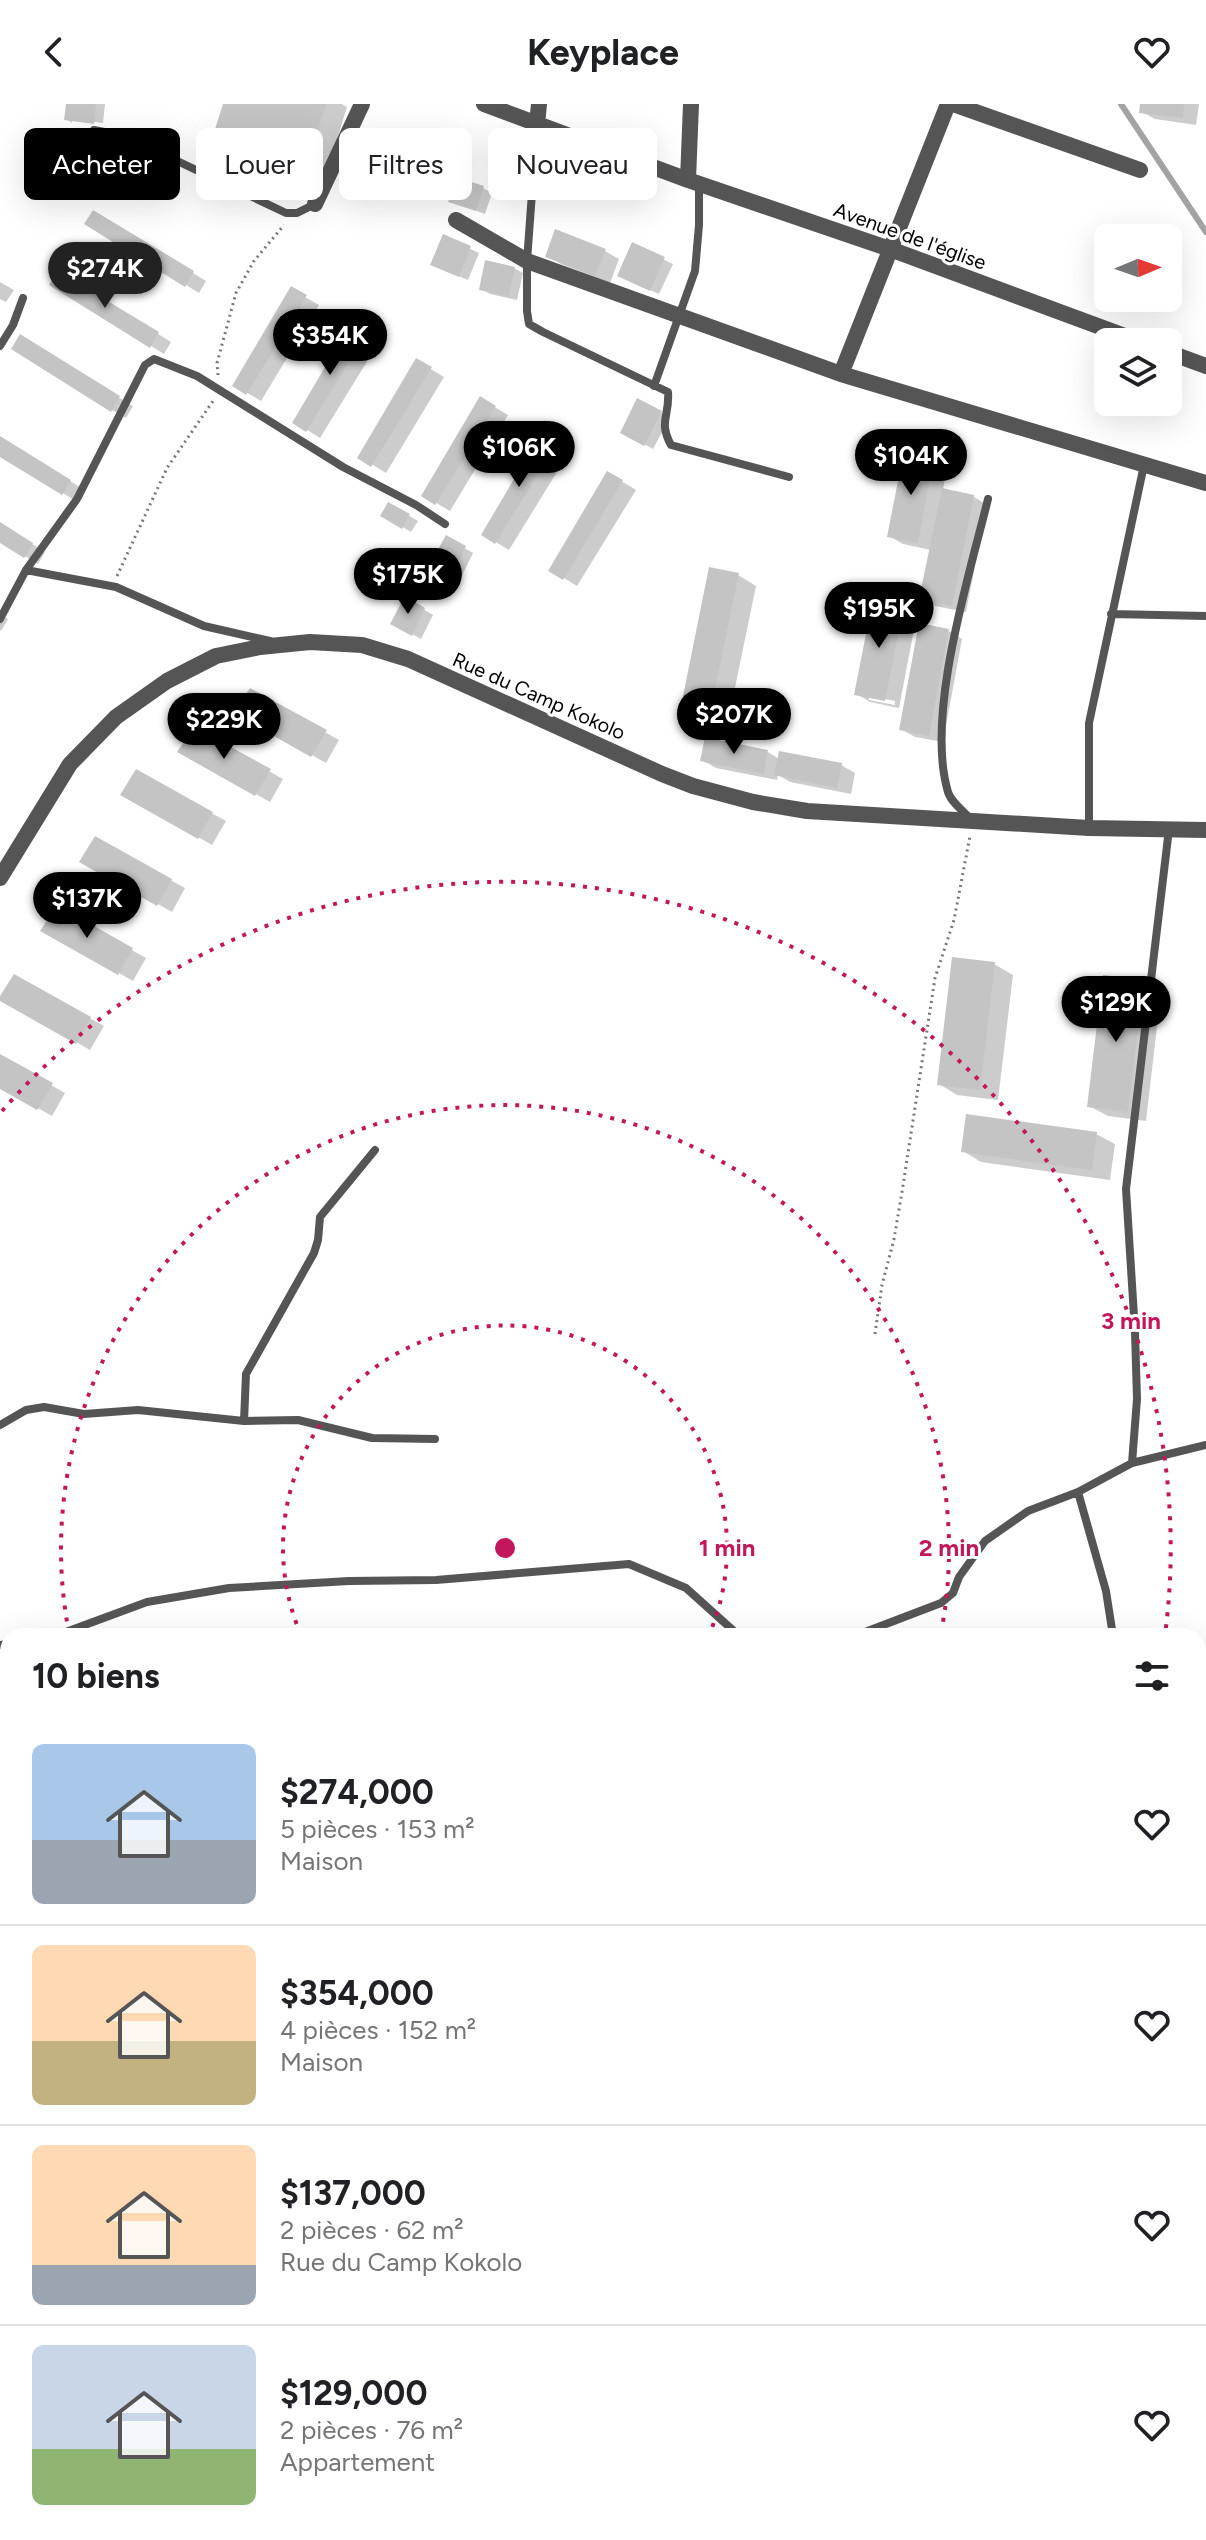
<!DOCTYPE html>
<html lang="fr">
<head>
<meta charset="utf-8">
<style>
	body { margin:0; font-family:Figtree,sans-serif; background:#f2f2f2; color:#202124; height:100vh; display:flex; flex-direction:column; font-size:30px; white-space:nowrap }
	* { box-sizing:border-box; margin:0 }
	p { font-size:26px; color:#757577 }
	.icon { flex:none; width:44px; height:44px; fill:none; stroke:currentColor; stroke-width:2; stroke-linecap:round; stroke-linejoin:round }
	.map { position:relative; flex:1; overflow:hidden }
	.sheet { position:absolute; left:0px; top:1524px; width:1206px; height:912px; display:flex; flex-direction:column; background:#fff; border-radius:24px 24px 0 0; box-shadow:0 8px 32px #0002 }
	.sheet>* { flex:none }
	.hud { position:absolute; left:24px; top:24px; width:800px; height:72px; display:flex; gap:16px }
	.needle { width:52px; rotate:88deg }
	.fabs { position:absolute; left:1094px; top:120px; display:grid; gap:16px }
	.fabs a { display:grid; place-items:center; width:88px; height:88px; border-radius:12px; background:#fff; box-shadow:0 8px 32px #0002; font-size:40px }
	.price { position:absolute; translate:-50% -68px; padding:0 18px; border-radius:28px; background:#000; color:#fff; font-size:26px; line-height:52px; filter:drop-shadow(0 2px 4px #0008) }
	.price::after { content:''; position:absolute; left:50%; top:48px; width:24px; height:18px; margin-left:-12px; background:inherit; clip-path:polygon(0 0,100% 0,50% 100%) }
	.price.selected { background:#222; color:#fff }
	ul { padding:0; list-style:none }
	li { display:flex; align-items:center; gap:24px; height:200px; padding:0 32px }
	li+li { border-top:2px solid #e0e0e0 }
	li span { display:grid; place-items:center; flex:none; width:224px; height:160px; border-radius:12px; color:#555 }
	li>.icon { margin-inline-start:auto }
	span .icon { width:96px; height:96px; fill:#fffc; stroke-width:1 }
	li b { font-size:34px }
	h2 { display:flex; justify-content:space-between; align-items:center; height:96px; padding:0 32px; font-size:34px }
	.tag { padding:0 28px; border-radius:12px; background:#fff; box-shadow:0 8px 32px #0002; font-size:28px; line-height:72px }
	.tag.selected { background:#000; color:#fff }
	header { display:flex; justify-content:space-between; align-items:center; height:104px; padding:0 32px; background:#fff; font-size:36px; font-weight:700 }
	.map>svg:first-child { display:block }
	.shadow { fill:#0003; fill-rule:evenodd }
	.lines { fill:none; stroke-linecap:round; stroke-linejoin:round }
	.stream { stroke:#a3a3a3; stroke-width:6 }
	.building { fill:#c4c4c4 }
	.path { stroke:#777; stroke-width:3; stroke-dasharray:2 4; stroke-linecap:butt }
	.service { stroke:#555; stroke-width:8 }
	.minor { stroke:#555; stroke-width:16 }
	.ring { fill:none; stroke:#c2185b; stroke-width:4; stroke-dasharray:4 8 }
	.labels { text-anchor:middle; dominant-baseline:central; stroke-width:6; stroke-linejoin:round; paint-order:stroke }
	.street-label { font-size:20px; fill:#000; stroke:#fff }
	.centre { fill:#c2185b; stroke:#fff; stroke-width:4 }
	.ring-label { font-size:24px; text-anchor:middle; font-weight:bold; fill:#c2185b; stroke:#fff; stroke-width:6; stroke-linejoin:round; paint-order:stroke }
</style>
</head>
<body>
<header><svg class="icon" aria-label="back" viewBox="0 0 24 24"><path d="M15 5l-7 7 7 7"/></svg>Keyplace<svg class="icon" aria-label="heart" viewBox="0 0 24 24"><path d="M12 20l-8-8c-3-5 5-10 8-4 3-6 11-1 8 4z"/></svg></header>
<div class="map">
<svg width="1206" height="2436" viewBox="0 0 1206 2436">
	<rect width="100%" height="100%" fill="#fff"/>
	<!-- shadow -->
	<path class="shadow" d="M68 0H105L103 19 72 15V19L66 15Z
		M225 0H342L347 3 324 77 232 48 214 37Z
		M1143 0H1199L1196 21 1155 15 1142 8Z
		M70 38 78 43 74 78 46 75 38 70Z
		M483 84 492 89 485 110 450 97Z
		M94 108 206 177 199 189 186 181Z
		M444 133 479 149 468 176 441 165Z
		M633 141 673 160 659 190 628 176Z
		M605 147 619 155 610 179 561 160 547 152Z
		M514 164 523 169 517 196 490 190 481 185Z
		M59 169 171 238 164 250 151 242Z
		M0 178 14 186 6 198 0 195Z
		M291 185 319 201 261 297 234 281Z
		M351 221 379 238 320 334 295 318Z
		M20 233 133 302 126 314 112 306Z
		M416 256 444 273 386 369 360 353Z
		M481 295 508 311 450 407 424 392Z
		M638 297 670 313 653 345 622 328Z
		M0 334 83 385 76 397 0 351Z
		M540 334 568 350 509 446 484 431Z
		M934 353 947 361 943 386 974 393 987 401 966 508 935 502 922 494 931 446 903 440 889 432Z
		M608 369 636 386 577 482 564 474Z
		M389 400 418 417 411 428 383 411Z
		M0 420 45 448 38 460 0 437Z
		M446 433 473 449 461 474 433 457Z
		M738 471 756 482 725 632 698 626 680 616ZM697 619 717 623 716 627 697 623Z
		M406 495 433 511 421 535 393 519Z
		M875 497 904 502 917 510 899 604 870 598 857 590ZM869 592 895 597V601L869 596Z
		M0 510 8 515 1 527 0 526Z
		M949 527 962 535 943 638 915 633 901 625Z
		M250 586 339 636 326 659 236 608Z
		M194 625 283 675 270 698 180 647Z
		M768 648 779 655 841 661 855 669 851 690 790 678 778 671 777 676 716 664 702 656Z
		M137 668 226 717 212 741 123 690Z
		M96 735 185 784 172 808 82 757Z
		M57 804 146 854 133 877 43 826Z
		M994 860 1013 871 998 996 957 991 939 980Z
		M15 873 104 922 90 946 1 895Z
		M1143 878 1161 888 1146 1017 1108 1012 1089 1002Z
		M0 952 65 989 52 1012 0 983Z
		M1096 1030 1115 1040 1110 1076 981 1058 963 1047Z
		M8 2010V2079L0 2082V2013Z
		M8 2104V2140L0 2142V2107Z
		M0 2163 8 2186V2189L0 2191Z
		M92 2428H170L173 2436H80Z"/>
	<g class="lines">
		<!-- stream -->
		<path class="stream" d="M1121 0 1206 128
			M1166 2436 1168 2428"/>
	</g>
	<!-- building -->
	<path class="building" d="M66 0H96L94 20 64 16Z
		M223 0H326L305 68 211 38Z
		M1140 0H1184L1183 14 1139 9Z
		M40 32 70 36 66 75 36 71Z
		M456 73 484 82 476 107 448 98Z
		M93 106 194 167 185 183 84 120Z
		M555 125 606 145 595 172 545 153Z
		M443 130 471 142 459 173 430 161Z
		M632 138 665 153 650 187 617 172Z
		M485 156 515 163 509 192 479 186Z
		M58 167 159 228 150 244 49 181Z
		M291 182 307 191 246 291 232 282Z
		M351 219 367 228 306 328 292 319Z
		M20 230 120 292 111 308 11 245Z
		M416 254 432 263 371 363 357 354Z
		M480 292 496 302 435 401 421 392Z
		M637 294 662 307 644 342 620 329Z
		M540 331 556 341 495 440 481 431Z
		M0 332 71 376 62 391 0 353Z
		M904 346 934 352 918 439 887 433Z
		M607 367 623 376 563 476 548 467Z
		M942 384 974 391 952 502 919 495Z
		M388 398 410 410 402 425 380 412Z
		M0 418 33 439 24 454 0 439Z
		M446 431 466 442 452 470 431 458Z
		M709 463 739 469 707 623 678 617Z
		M405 492 425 504 412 532 390 520Z
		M873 494 904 500 885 597 854 591Z
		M919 519 949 525 929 632 899 626Z
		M250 584 327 626 311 653 233 609Z
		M194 623 271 665 255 692 177 648Z
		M705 633 768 646 764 670 700 657Z
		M779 647 842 659 837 684 774 671Z
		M136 665 213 708 198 735 120 691Z
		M95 732 172 775 157 802 79 758Z
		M57 801 133 844 118 871 40 827Z
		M952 853 995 858 980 986 937 981Z
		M14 870 91 913 76 940 0 897V892Z
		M1103 871 1144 876 1128 1008 1087 1003Z
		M0 950 53 979 37 1006 0 985Z
		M966 1010 1097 1028 1092 1066 961 1048Z
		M8 2008V2062L0 2065V2011Z
		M8 2102V2128L0 2130V2105Z
		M8 2205V2243L0 2222V2208Z
		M87 2428H156L159 2436H78L77 2432Z"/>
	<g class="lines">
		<!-- path -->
		<path class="path" d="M218 271 217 259 236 189 254 157 284 121
			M117 472 167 364 213 297
			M875 1230 882 1181 894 1135 902 1088 935 874 954 816 970 732
			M0 1594 8 1585"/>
		<!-- service -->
		<path class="service" d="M537 21 527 157V207L529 220 543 228 668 288C670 312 658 317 671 341L789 373
			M94 26 125 32 286 109H297L315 100
			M0 242 13 221 23 194
			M654 282 695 167 699 121V81
			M26 466 116 483 204 522 270 537
			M1111 510 1206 512
			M0 515 26 466 77 395 145 261 154 255 197 272 343 363 416 401 445 420
			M972 716C964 708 951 698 948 688 925 611 969 473 988 395
			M1089 724V619L1144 361
			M244 1317 246 1270 314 1149 318 1136 320 1113 375 1046
			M0 1321 26 1306 44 1303 84 1310 138 1306 244 1317 298 1316 372 1334 435 1335
			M1132 1359 1137 1295 1135 1228 1126 1085 1169 725
			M1078 1388 1106 1487 1113 1532
			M55 1532 147 1498 229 1484 349 1477 436 1476 629 1460 686 1484 736 1529 745 1532
			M841 1532 865 1528 941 1499 953 1489 959 1473 985 1437 1028 1407 1078 1388 1132 1359 1206 1341
			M0 1541 8 1540"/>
		<!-- minor -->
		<path class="minor" d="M484 0 688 76 890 145 1141 238
			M953 0 1140 66
			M537 21 539 0
			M688 76 691 0
			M315 100 362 0
			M456 116 527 157 841 270 1206 379
			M1168 248 1206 262
			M841 270 948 0
			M0 774 70 660 116 613 167 577 216 552 260 543 310 538 362 541 408 555 662 670 693 682 753 698 807 707 1089 724 1206 726
			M1198 2159H1206
			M460 2428 463 2436
			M283 2436 285 2428
			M420 2436 443 2428
			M727 2436 728 2428"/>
	</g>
	<!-- distance rings -->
	<g class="ring">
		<path d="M301 1531A222 222 0 1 1 709 1531"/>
		<path d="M69 1529A444 444 0 1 1 941 1529"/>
		<path d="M2 1007A666 666 0 0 1 1165 1531"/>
	</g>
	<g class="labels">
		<!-- street labels -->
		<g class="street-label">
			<text transform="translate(910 132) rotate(20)">Avenue de l'église</text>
			<text transform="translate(539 592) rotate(24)">Rue du Camp Kokolo</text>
		</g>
	</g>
	<circle cx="505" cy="1444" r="12" class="centre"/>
	<g class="ring-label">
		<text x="1131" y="1225">3 min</text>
		<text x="727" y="1452">1 min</text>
		<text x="949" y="1452">2 min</text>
	</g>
</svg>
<div class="fabs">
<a><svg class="needle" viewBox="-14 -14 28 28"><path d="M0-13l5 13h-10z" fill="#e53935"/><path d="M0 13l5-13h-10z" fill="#757577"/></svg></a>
<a><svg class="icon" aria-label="layers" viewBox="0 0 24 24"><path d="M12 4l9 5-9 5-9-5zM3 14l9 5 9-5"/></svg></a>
</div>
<b class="price selected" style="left:105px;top:206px">$274K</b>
<b class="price" style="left:330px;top:273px">$354K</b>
<b class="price" style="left:519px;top:385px">$106K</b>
<b class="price" style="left:911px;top:393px">$104K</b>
<b class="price" style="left:408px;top:512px">$175K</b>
<b class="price" style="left:879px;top:546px">$195K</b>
<b class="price" style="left:734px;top:652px">$207K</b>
<b class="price" style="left:224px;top:657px">$229K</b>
<b class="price" style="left:87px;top:836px">$137K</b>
<b class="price" style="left:1116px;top:940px">$129K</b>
<div class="hud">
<a class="tag selected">Acheter</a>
<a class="tag">Louer</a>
<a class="tag">Filtres</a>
<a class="tag">Nouveau</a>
</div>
<section class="sheet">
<h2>10 biens<svg class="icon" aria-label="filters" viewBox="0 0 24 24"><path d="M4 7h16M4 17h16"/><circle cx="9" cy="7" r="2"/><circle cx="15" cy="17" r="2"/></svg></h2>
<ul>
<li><span style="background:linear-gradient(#a9c7e8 60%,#9aa5b1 0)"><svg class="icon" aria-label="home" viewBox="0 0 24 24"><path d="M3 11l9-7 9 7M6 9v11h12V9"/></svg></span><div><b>$274,000</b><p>5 pièces · 153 m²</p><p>Maison</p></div><svg class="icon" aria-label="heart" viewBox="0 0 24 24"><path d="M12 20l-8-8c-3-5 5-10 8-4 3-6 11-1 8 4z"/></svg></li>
<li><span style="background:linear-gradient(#ffd9b3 60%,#c2b280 0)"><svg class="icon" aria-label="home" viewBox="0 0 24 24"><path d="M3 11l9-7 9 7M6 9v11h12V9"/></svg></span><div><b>$354,000</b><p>4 pièces · 152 m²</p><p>Maison</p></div><svg class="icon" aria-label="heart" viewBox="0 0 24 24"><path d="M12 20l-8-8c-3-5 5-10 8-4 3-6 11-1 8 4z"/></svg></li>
<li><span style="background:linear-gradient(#ffd9b3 75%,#9aa5b1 0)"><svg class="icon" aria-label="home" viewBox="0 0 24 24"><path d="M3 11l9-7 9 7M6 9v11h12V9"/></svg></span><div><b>$137,000</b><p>2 pièces · 62 m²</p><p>Rue du Camp Kokolo</p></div><svg class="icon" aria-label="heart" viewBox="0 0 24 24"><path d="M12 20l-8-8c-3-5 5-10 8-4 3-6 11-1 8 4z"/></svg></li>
<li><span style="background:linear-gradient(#c9d6e8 65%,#8fb573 0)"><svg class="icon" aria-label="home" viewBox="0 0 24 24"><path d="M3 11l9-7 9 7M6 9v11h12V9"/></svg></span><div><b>$129,000</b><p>2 pièces · 76 m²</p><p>Appartement</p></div><svg class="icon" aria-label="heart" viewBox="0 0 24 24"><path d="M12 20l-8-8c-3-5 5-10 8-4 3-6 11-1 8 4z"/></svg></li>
</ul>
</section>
</div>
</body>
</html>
